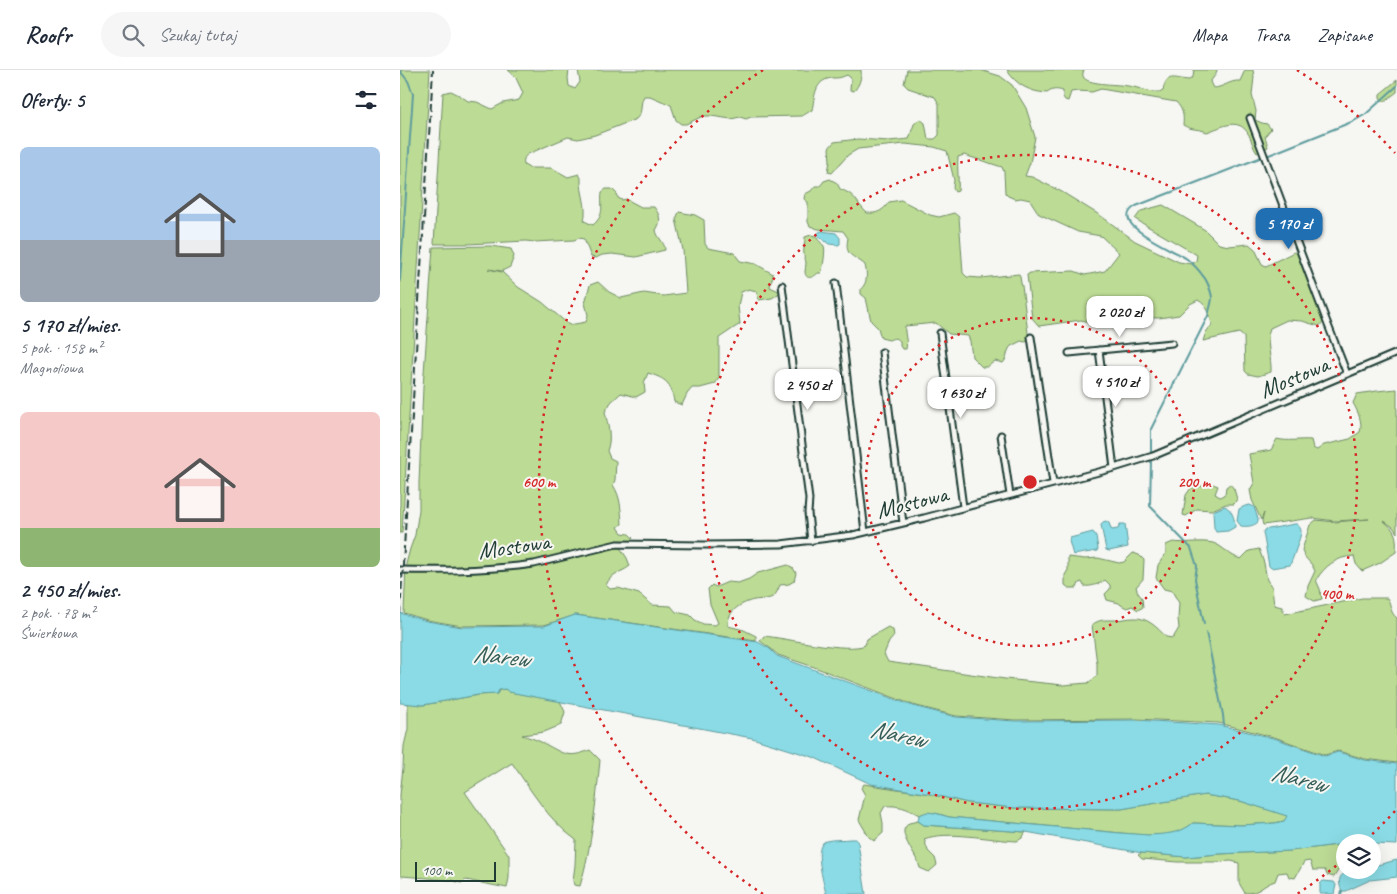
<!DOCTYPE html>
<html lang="pl">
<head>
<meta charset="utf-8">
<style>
	body { margin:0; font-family:Caveat,sans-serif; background:#f6f6f7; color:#1f2937; height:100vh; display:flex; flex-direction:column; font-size:19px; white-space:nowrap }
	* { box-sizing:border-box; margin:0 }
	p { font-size:16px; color:#747a83 }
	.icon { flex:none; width:28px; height:28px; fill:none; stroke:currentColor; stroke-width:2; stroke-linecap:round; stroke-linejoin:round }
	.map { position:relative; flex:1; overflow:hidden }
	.sheet { display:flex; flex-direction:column; background:#fff; width:400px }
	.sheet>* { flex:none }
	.controls { position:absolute; left:936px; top:764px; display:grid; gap:10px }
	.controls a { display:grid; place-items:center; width:45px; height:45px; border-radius:50%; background:#fff; box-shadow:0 5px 20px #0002; font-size:25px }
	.scale { position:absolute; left:15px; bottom:12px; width:81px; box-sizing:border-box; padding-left:5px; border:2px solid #1f3d34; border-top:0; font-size:14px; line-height:18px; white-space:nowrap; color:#1f3d34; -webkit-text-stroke:4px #f6f6f2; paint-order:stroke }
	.price { position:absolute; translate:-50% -42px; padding:0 11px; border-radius:10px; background:#fff; color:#222; font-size:16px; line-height:32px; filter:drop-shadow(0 1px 2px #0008) }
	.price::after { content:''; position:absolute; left:50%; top:30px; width:15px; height:11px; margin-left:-8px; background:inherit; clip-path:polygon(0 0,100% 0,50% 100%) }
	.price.selected { background:#1f6fb2; color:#fff }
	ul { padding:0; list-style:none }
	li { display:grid; align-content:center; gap:10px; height:265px; padding:0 20px }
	li span { display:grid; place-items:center; height:155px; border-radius:8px; color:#555 }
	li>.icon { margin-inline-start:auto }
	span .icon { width:90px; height:90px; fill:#fffc; stroke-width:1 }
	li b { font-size:21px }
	h2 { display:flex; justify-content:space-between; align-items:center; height:60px; padding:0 20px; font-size:21px }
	header { display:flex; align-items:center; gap:30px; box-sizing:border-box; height:70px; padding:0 25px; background:#fff; border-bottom:1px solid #e0e1e3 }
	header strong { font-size:24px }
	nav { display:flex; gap:28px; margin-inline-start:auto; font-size:18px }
	.search { width:350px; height:45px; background:#f6f6f7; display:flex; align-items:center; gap:12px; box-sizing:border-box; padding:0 18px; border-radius:28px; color:#747a83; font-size:19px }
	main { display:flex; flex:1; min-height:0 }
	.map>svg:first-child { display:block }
	.green { fill:#bcdb94; stroke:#6e8c64 }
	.water { fill:#8adbe5; stroke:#5f9c9e }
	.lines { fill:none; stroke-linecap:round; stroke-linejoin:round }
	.stream { stroke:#5f9c9e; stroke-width:2 }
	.minor-casing { stroke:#1f3d34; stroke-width:9 }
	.minor { stroke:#f6f6f2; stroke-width:5 }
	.rail { stroke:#1f3d34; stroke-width:2; stroke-dasharray:8 4; stroke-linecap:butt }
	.ring { fill:none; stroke:#d62828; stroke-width:2.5; stroke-dasharray:2.5 5 }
	.labels { text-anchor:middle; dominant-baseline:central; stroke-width:4; stroke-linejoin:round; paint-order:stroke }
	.street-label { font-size:24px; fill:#1f3d34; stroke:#f6f6f2 }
	.water-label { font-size:25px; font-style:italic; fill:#345d57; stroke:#f6f6f2 }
	.centre { fill:#d62828; stroke:#f6f6f2; stroke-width:2.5 }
	.ring-label { font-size:15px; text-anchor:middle; font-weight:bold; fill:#d62828; stroke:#f6f6f2; stroke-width:4; stroke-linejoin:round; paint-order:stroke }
</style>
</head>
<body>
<header>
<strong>Roofr</strong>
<div class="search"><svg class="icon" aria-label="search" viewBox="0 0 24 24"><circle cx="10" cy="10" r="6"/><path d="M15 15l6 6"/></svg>Szukaj tutaj</div>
<nav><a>Mapa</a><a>Trasa</a><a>Zapisane</a></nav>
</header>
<main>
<section class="sheet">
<h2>Oferty: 5<svg class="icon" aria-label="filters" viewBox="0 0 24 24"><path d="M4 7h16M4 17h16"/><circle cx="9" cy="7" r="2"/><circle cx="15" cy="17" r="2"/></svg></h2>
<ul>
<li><span style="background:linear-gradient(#a9c7e8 60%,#9aa5b1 0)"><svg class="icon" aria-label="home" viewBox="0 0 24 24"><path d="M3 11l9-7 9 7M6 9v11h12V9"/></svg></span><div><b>5 170 zł/mies.</b><p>5 pok. · 158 m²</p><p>Magnoliowa</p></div></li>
<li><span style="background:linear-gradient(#f6c9c9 75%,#8fb573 0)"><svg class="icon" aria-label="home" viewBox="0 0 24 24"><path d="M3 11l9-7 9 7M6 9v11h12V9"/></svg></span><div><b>2 450 zł/mies.</b><p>2 pok. · 78 m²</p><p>Świerkowa</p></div></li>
</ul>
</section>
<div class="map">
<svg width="997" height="824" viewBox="0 0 997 824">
	<rect width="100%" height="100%" fill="#f6f6f2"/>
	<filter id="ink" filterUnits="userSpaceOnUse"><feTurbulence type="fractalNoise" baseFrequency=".02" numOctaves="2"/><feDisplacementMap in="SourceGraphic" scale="10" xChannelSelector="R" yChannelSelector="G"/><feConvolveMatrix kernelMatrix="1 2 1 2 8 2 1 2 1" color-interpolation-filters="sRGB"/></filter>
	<g filter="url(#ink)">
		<!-- green -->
		<path class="green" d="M0 0H30L2 463H0Z
			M108 0H169L168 8 169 16 175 19 180 12 178 0H461C462 7 459 16 454 21L450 20 451 8 447 5C440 8 439 8 432 8 414 10 415 27 412 40L402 46 351 47 346 49 340 47 331 49 311 46H303L286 54H281L276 50 271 35 250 26H244C239 34 244 42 236 49L195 65 178 69 168 67 128 84C124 87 123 90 124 95L129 98H152L168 107 179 104 181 108C180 123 188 135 184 151L193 155C206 144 200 136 202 122L206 119H212L217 124 218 128 222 130 226 129 241 137H254C260 145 262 151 256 160 257 168 265 172 265 180L236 187 212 184 202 185 196 188 191 187 184 169 179 168 174 170 134 172 126 171 68 174H34L43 23 51 21 59 25 68 31 77 32 92 39 103 33 119 30 123 23 115 6Z
			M507 0H580L600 6 612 15 626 38 635 67 630 93 625 106 632 107 662 122 701 146 735 171 779 192 791 194 796 191 797 185 735 149 741 141 763 135 805 160 819 174 829 176 849 174 855 179 862 194 866 196 894 182 899 184 924 252 919 256 902 251 887 250 870 258C865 269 872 289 871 302L858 306 848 304 845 301 844 267 839 263 803 271 806 262 812 255C810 244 808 236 798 230L790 234 779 245 759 248 732 247 718 242 690 252 681 250 639 256 632 248 627 205 630 203 674 201 685 205 705 201 719 183 701 166 678 162 639 144 630 130 621 128 615 129 608 126 605 123 604 102 602 97 564 85 558 87C557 98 559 112 558 121L555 122 553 118 554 110 547 81 534 77 505 74 458 79 448 85 432 103 428 102 430 91 429 78 434 72 458 69 489 71 509 69 514 54 520 49 525 53 528 69H535L539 65V34L535 27 508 18 504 14Z
			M607 0H684C683 3 682 5 684 8 690 15 719 14 728 16 740 17 751 25 763 21 766 2 775 9 789 10L793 7 794 0H817L816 4 810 12 813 18C823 18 830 10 840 11L845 0H853L854 7 852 25 856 41 855 50 862 53 867 54 871 59 865 66 868 77 857 83C853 78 852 71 849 65 839 46 822 57 807 62 798 58 793 61 783 55 784 46 783 39 776 32L701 19 692 22 678 21 671 22 668 31 665 30 663 27V21C656 19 653 19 647 23 630 22 616 15 607 0Z
			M997 10V22L985 31H982L980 27V24Z
			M430 109 437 113 440 119C458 126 455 132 467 143 477 144 483 141 489 132L501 130 530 145 539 147 554 143 559 147 563 203 567 207 580 208 619 204C621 208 620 212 622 216L629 271 625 272 621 271 611 276C606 281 608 288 603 293L595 291 587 297H582L572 287 570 271 568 266 549 264 536 253 505 256C504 264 508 272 506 279H502L500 276V271C496 267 494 268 489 270L481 268 478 258 471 251 466 228 461 224V219C468 212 467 204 465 195 454 185 444 187 448 168L443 161 418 159 410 156 408 152V132L404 129 405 124 411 121 415 116H420L424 111Z
			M279 142 295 145 304 150 305 174 308 178 334 183 340 191 356 194 373 204C373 209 370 212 370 217L381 222 372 228 359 230 356 221 349 219 341 222 338 236 340 254 319 268V308L315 314 300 318H292L287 324 282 335 274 332C271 312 266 309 248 303L244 313 245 322 236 327 221 323 211 332 205 342C208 356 212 367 207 381L210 388 216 391 215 410 213 415C221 427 221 440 222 454L218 457 222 463 229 464 233 468 230 471 222 472 219 476 227 488 230 496C220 504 213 501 206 515L210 519 218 518 239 524 252 535 271 536 276 542 290 545 295 550 303 554 315 555 318 553 310 534 308 519 312 515 316 517 328 512 338 513 349 509 358 503 388 495 393 498 396 503 394 511 389 514 380 515C378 519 377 523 374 526 369 530 360 529 354 530 341 533 327 541 328 556L344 560 356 566V571L176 545 144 555 62 556 27 550 4 543 6 494 10 479 15 465 19 440V413L23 317 33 177 91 176 111 179 114 186 110 197 102 201 88 199 102 202 118 217 142 232 169 255 186 252 188 245 185 233 190 215 198 212 209 222 221 228 244 223 264 226 286 223 283 180 276 149Z
			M411 165 416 166C418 171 422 173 424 176 426 179 423 199 421 203H418C414 207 406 211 405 202 405 199 406 196 406 193 406 190 404 188 404 185 403 179 405 173 405 167Z
			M997 319V463L993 457 984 451C996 461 997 466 996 482L980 493 962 501 956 494 954 486C936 487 925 496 916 510L920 519 922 529 914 531 906 526 908 516 915 501 912 495 905 487 902 480 910 455 916 450 935 452 969 449 935 451 912 448 863 455 862 451 864 443 861 450 852 430 850 420 854 413 849 384 871 380 877 369C888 372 899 369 911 370L913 378 917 380 924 375 950 369 960 362C963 352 958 342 953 333L957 324 977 321Z
			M813 414 818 416 815 424 820 427 825 424 826 417 830 414 834 419 837 429 834 434H826L812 440 797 439 786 446 783 445 786 425 791 418Z
			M773 472C786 474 800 470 813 473 823 476 829 486 841 489L849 481 859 479 864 493 867 510 872 517 874 535 882 537 885 544 962 528H987C992 535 989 542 997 548V693L965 689 938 681 925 685 877 668 819 653 736 649 615 650 556 646 513 635 414 597 378 585 370 578 360 571 364 566C385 568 449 583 465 575L467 569 488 557 493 560 494 566 489 572 484 584 488 592 605 609 663 615 688 613 697 606V594L692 555C699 549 705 550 714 550 721 550 727 548 734 548 747 547 758 558 766 567L773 568 779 558 778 549 779 533 772 521 764 519 756 508 758 495 766 483V475Z
			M733 483 739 485 744 490 743 509 736 517 738 523 742 528 743 537 738 540 732 536 727 538 721 535 719 533 707 530 705 524 710 519V515L705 510C700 514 691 517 684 516L682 512 679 513 677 518H669L665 515V505L668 500V487L685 489 698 488 719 493 724 492Z
			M105 619 110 622 160 631 165 642 161 655 144 662 122 665C128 667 135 669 141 672 162 682 166 690 190 680L200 690C196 732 192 776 180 816L174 815 173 811 175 795 176 770C148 750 131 720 112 693L65 722 109 785V808L107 818 66 810 61 813 51 810 2 806 0 805V725L3 698 4 676 8 659V633L23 635 78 625 97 624 99 620Z
			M464 714 530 724 568 733 615 738 721 739 805 725 840 731 888 746 884 751 875 753 841 755 793 753C774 770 744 765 721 763L549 747C536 743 531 741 519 745 507 738 498 735 485 736L481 743 483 753V763L474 771 469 767 459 750 465 725 461 718Z
			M518 751 524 755 626 762 622 768 617 771C590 770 548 760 524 769L528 781 535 788 537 795 529 802 520 798C518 788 502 769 504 760 505 757 507 755 509 753Z
			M945 774V781L936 787 939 799 934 807 927 805 925 800H913L910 791 904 792 895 808 889 807 887 802 878 803 875 811C862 815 861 823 845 823L839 813V793L831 791 817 792H778L742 789 738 785 742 783 786 787 818 784 890 781Z"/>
		<!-- water -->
		<path class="water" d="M421 161 436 163 440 168V174L438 175 429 174 418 166V163Z
			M850 435 854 437 858 449V452C854 456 847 457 841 456L837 451 839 439 845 436Z
			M825 436C832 440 835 449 835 457L828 461 816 462 814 458 813 441Z
			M706 451 709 453 711 459 712 460 718 459 720 454H725L728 477 709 481 706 480 701 455 703 452Z
			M894 454H897C900 458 901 458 901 462 901 466 892 491 890 495L871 498 869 496 863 462 864 460Z
			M693 462 696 466 698 479 697 481 673 485 669 471 670 468Z
			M0 543 27 551 62 557 144 556 175 545 358 572 370 579 377 586 513 636 556 647 615 651 736 650 819 655 877 669 925 686 938 682 965 690 997 694V775L973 774 972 772H945V774L890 781 818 784 786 787 742 783 626 762 524 755 518 751 519 745 527 742 535 743 549 747 721 763 749 765C765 764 780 764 793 753L841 755 875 753 884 751 887 746 840 731 805 725 721 739 615 738 568 733 530 724 471 714 413 687 352 668 109 622 105 619 99 620 97 624 78 625 23 635 0 633Z
			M450 769H456L458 773 466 824H426C424 813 412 775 426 771 433 769 443 770 450 769Z
			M997 790V807L970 810 946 821H942C931 798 958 800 972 800L973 796Z
			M923 811 934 812 936 815 934 824H920V814Z"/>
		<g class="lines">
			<!-- stream -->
			<path class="stream" d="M0 1 8 11 13 24 0 210
				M869 85 954 51 966 44 997 16
				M751 382V359L753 355 808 246C809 240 812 233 812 227 811 221 807 210 803 206 799 200 793 194 787 189 777 181 705 154 736 136L862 87
				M751 392 750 436 791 478 797 496 795 509 804 554
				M806 562 823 645 824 656
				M941 824 942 821"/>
			<!-- minor casing -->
			<g class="minor-casing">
				<path id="minor" d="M850 48 928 255 947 304
					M436 213 465 462
					M382 215 407 414 409 429 408 443 411 471
					M540 263 563 437
					M631 267 653 413
					M699 280 714 398
					M482 282 503 453
					M669 283 772 273
					M601 365 610 425
					M0 500C44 501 90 500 134 494L217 474 305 475 381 474 453 465 524 448 714 398 753 386 997 283"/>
			</g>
			<!-- minor -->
			<use href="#minor" class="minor"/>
			<!-- rail -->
			<path class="rail" d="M0 544 33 0"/>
		</g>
	</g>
	<!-- distance rings -->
	<g class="ring">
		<circle cx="630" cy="412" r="164"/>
		<circle cx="630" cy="412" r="327"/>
		<path d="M995 741A491 491 0 0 1 965 771M942 791A491 491 0 0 1 897 824M363 824A491 491 0 0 1 363 0M897 0A491 491 0 0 1 995 83"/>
	</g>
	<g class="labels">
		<!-- street labels -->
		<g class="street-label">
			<text transform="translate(894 307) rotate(-23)">Mostowa</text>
			<text transform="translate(512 432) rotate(-14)">Mostowa</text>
			<text transform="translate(114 476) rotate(-8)">Mostowa</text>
		</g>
		<!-- water labels -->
		<g class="water-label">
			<text transform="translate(101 586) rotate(6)">Narew</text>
			<text transform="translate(498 664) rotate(12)">Narew</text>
			<text transform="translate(899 708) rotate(14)">Narew</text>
		</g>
	</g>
	<circle cx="630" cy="412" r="8" class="centre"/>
	<g class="ring-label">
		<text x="794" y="417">200 m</text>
		<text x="139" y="417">600 m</text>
		<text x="937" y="529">400 m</text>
	</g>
</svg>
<div class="controls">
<a><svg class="icon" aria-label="layers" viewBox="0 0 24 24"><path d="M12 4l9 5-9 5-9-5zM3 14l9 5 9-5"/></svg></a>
</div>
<div class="scale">100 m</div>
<b class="price selected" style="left:889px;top:180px">5 170 zł</b>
<b class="price" style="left:720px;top:268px">2 020 zł</b>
<b class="price" style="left:716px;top:338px">4 510 zł</b>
<b class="price" style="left:408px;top:341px">2 450 zł</b>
<b class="price" style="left:561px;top:349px">1 630 zł</b>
</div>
</main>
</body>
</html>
